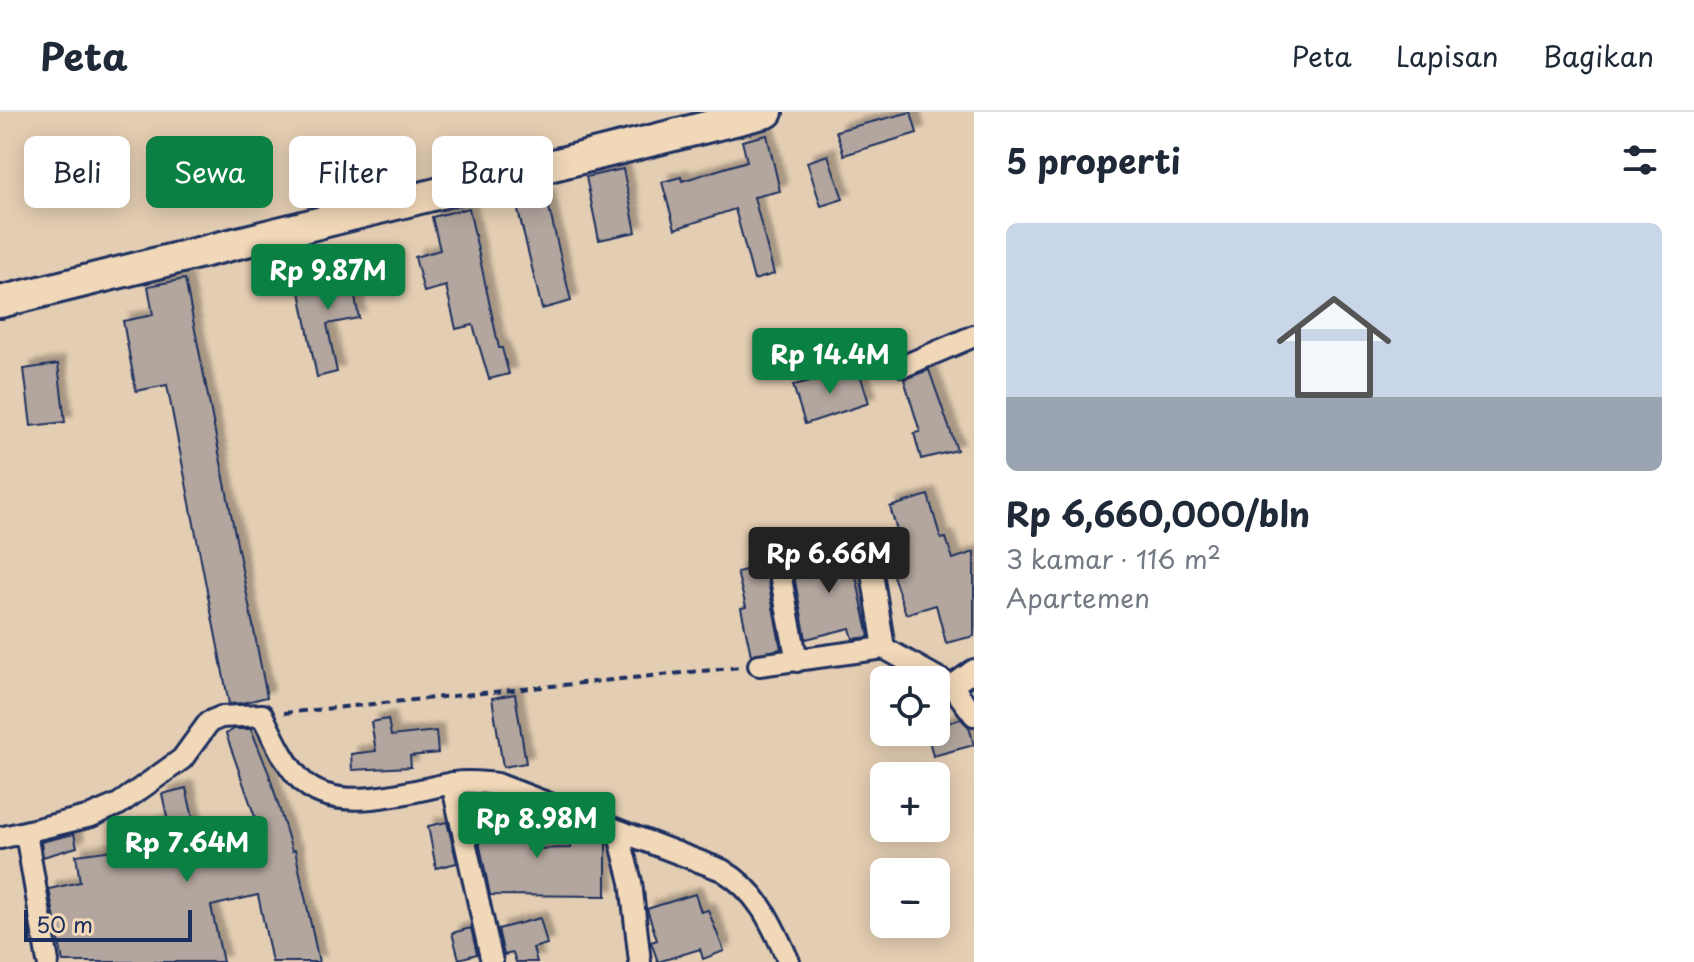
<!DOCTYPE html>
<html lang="id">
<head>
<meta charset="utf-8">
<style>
	body { margin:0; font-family:"Playpen Sans",sans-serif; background:#f6f6f7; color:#1f2937; height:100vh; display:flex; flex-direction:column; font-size:30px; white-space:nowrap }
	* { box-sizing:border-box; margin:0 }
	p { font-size:26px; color:#747a83 }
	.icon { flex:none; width:44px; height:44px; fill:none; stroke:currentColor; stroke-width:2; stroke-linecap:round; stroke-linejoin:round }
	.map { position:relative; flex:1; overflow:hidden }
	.drawer { display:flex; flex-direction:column; background:#fff; width:720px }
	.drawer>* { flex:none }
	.top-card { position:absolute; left:24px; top:24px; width:760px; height:72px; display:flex; gap:16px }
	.fabs { position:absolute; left:870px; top:554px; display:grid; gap:16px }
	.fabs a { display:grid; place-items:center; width:80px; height:80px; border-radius:12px; background:#fff; box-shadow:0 4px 20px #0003; font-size:40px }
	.scale { position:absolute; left:24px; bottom:20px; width:168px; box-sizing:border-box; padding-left:8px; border:4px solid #1b2f5e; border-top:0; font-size:22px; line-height:28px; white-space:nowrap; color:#1b2f5e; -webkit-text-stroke:6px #f1d8b8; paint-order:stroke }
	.price { position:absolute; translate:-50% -68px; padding:0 18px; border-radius:8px; background:#0b8043; color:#fff; font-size:26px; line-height:52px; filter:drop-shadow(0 2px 4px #0008) }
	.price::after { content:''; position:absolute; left:50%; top:48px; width:24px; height:18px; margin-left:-12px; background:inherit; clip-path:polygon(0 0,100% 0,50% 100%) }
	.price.selected { background:#222; color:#fff }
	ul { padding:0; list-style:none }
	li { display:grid; align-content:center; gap:16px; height:424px; padding:0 32px }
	li span { display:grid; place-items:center; height:248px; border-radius:12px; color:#555 }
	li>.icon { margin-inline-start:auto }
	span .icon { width:144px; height:144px; fill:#fffc; stroke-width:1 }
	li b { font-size:34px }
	h2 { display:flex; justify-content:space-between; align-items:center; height:96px; padding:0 32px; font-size:34px }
	.pill { padding:0 28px; border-radius:12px; background:#fff; box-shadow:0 4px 20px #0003; font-size:28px; line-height:72px }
	.pill.selected { background:#0b8043; color:#fff }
	header { display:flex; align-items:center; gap:48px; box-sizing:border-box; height:112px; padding:0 40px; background:#fff; border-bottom:2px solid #e0e1e3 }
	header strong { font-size:38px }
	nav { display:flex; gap:44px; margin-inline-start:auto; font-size:28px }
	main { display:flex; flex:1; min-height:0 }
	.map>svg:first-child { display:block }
	.building { fill:#b2a69e; stroke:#1b2f5e; stroke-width:2; filter:url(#shadow) }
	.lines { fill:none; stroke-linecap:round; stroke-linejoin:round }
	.street-casing { stroke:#1b2f5e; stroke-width:26 }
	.secondary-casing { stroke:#1b2f5e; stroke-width:36 }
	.path { stroke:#1b2f5e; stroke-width:4; stroke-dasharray:8 6; stroke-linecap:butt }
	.street { stroke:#f1d8b8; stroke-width:20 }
	.secondary { stroke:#f1d8b8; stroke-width:30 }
</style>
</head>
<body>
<header>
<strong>Peta</strong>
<nav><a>Peta</a><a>Lapisan</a><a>Bagikan</a></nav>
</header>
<main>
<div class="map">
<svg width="974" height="850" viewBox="0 0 974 850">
	<defs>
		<filter id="shadow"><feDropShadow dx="7" dy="-7" stdDeviation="2" flood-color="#0004"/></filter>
	</defs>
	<rect width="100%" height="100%" fill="#e4ceb3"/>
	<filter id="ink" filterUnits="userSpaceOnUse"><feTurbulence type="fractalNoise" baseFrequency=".0125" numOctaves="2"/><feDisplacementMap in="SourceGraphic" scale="16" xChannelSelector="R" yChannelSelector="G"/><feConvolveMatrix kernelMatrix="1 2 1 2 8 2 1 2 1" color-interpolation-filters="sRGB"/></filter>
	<g filter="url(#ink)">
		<!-- building -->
		<path class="building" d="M911 0 917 21 844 43 836 19Z
			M767 23 780 79 754 85 774 162 754 168 735 97 675 117 662 70 681 65 682 69 747 49 742 29Z
			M828 43 843 87 821 94 807 50Z
			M623 57 636 120 599 128 586 65Z
			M546 83 571 189 542 197 516 90Z
			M469 96 499 236H502L509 262 489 267 473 213 456 217 446 174 424 180 415 145 440 138 432 105Z
			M348 149 359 206 327 212 337 260 317 265 299 175 322 170 320 154Z
			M185 167 267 585 242 591 229 592 167 273 136 279 123 209 153 203 148 174Z
			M58 252 65 310 31 314 24 257Z
			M929 258 957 338 921 347 914 321 920 320 904 267Z
			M859 259 869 291 805 312 793 273Z
			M928 383 941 427 946 426 953 447 974 440V524L946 531 936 493 906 502 883 434 900 429 890 395Z
			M850 436 869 525 853 527 850 516 806 527 794 464 790 458 780 454Z
			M767 453 769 457 776 455 769 462 768 469 781 537 751 543 741 496 746 495 737 460Z
			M515 582 526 651 503 655 492 586Z
			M388 607 391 624 436 619 438 641 410 644 411 655 352 658 351 642 376 639 371 610Z
			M961 607 969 615 974 633 933 644 927 620H936V614Z
			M234 617H251L269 662 292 739 295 738 319 850H272L258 783 211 794 223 850H63L49 777 80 770 76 743 121 737 118 718 168 709 162 682 186 676 198 727 223 722 226 734 262 725 226 622Z
			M472 695H504V707L528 706V737L571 736V724L606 727V784L490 783Z
			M447 710 457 751 436 756 428 714Z
			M74 722 77 735 43 745 41 730Z
			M695 782 701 800 708 798 724 839 703 847 700 837 658 850 651 830 657 828 647 797Z
			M540 806 547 832 533 836 537 850H516L513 841 504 843 498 817Z
			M471 816 477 842 459 847 452 821Z"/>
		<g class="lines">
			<!-- street casing -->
			<g class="street-casing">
				<path id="street" d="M904 254 974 224
					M870 448 884 536
					M781 467 797 549
					M759 553 884 536 952 574 974 603
					M952 574 974 558
					M452 671 492 850
					M618 719 631 770 640 850
					M26 721 48 850
					M0 726 91 704 119 692 182 647 209 610 221 605 262 603C273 624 283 649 300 667 335 705 411 678 454 671 469 668 483 671 497 672L722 758C759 780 772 812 789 850"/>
			</g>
			<!-- secondary casing -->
			<g class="secondary-casing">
				<path id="secondary" d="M0 190 767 0"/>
			</g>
			<!-- path -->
			<path class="path" d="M284 601 741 555"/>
			<!-- street -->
			<use href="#street" class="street"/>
			<!-- secondary -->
			<use href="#secondary" class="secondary"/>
		</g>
	</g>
</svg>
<div class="fabs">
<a><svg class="icon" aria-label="locate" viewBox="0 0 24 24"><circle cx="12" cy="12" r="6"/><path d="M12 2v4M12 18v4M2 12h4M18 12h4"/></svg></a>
<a>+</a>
<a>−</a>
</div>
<div class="scale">50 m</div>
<b class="price" style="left:328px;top:200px">Rp 9.87M</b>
<b class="price" style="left:830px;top:284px">Rp 14.4M</b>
<b class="price selected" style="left:829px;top:483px">Rp 6.66M</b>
<b class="price" style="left:537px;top:748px">Rp 8.98M</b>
<b class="price" style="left:187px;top:772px">Rp 7.64M</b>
<div class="top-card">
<a class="pill">Beli</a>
<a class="pill selected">Sewa</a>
<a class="pill">Filter</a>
<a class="pill">Baru</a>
</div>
</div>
<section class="drawer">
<h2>5 properti<svg class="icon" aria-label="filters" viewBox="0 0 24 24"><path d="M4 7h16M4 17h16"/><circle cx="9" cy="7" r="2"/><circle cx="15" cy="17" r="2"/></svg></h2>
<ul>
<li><span style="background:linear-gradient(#c9d6e8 70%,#9aa5b1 0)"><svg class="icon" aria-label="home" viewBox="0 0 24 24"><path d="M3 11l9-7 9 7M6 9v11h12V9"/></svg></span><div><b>Rp 6,660,000/bln</b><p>3 kamar · 116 m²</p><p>Apartemen</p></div></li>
</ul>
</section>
</main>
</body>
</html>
